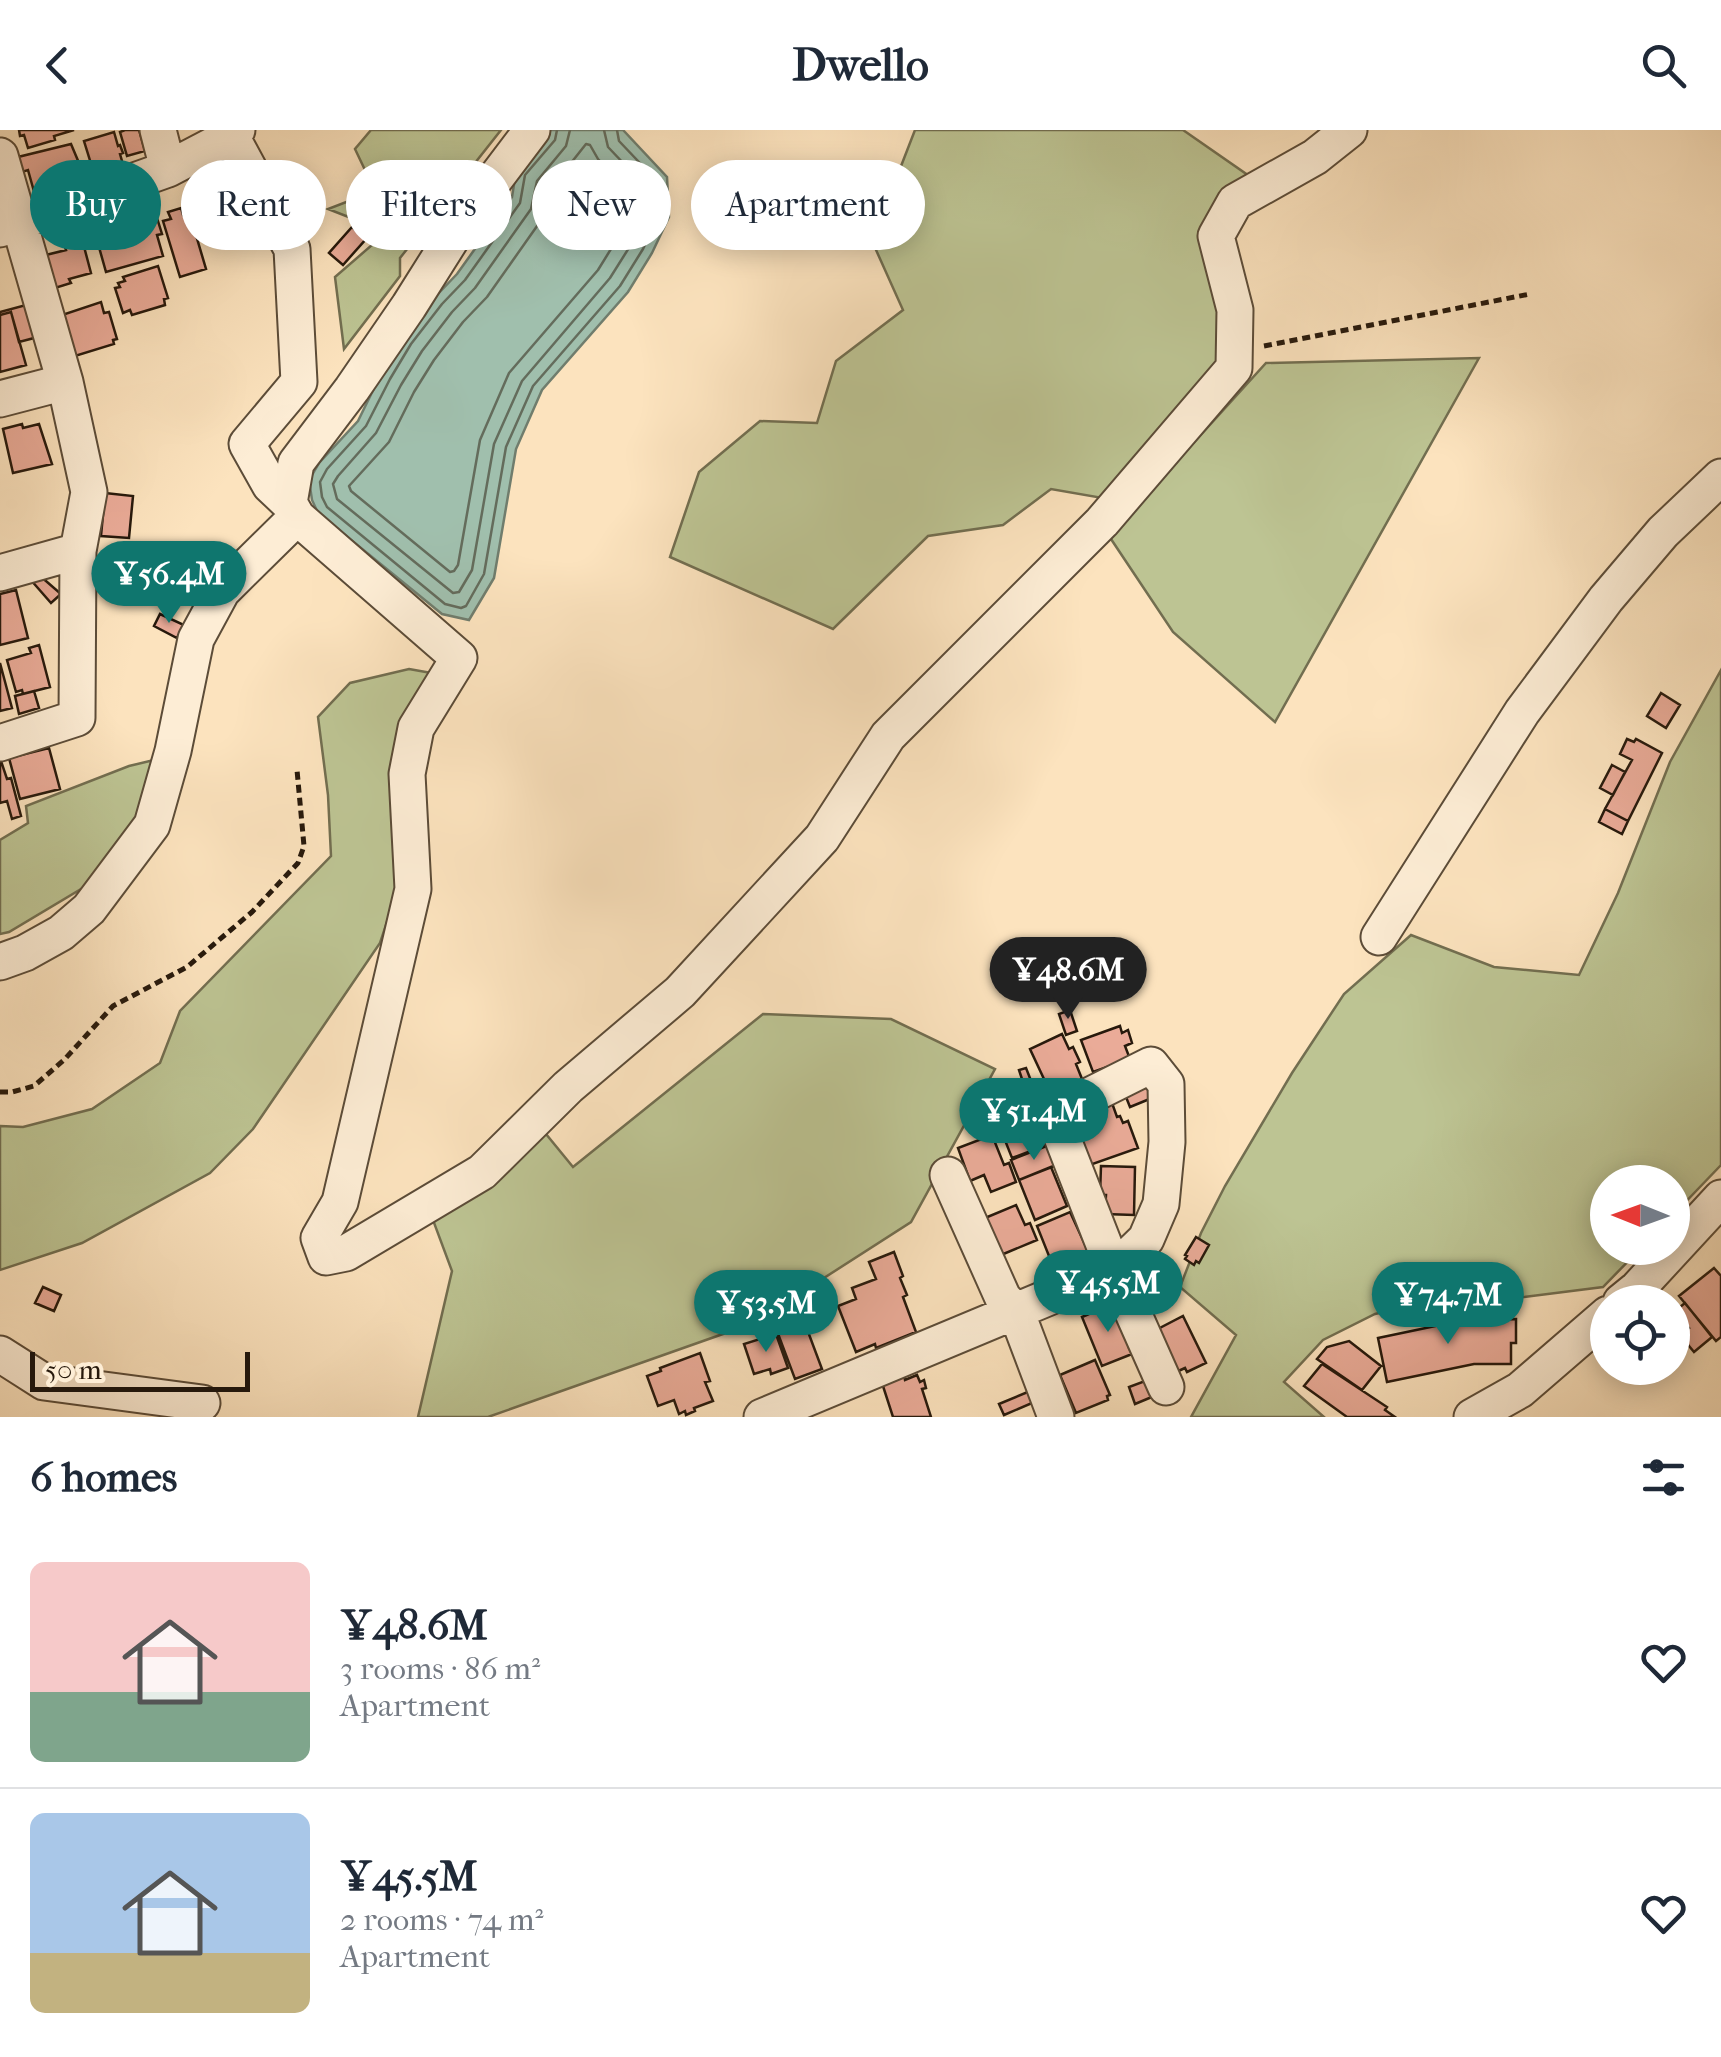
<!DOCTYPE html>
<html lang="en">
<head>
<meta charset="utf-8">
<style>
	body { margin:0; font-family:"IM FELL French Canon",serif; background:#f2f2f3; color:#1f2937; height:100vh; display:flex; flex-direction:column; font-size:38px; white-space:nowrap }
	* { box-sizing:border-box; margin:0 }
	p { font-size:32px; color:#747a83 }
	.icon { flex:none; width:55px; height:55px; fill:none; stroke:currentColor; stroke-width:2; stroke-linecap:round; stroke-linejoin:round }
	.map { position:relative; height:1287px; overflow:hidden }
	.details { display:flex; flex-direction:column; background:#fff; flex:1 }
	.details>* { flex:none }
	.hud { position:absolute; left:30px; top:30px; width:1000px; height:90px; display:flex; gap:20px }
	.needle { width:65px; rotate:271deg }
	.fabs { position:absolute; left:1590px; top:1035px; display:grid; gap:20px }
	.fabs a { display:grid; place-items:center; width:100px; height:100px; border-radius:50%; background:#fff; box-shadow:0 5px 25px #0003; font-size:50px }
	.scale { position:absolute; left:30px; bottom:25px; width:220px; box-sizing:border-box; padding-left:10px; border:5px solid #27190c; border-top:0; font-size:28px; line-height:35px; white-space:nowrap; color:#27190c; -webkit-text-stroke:8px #fdedd5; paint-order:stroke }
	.price { position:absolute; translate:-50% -85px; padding:0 22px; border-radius:35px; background:#0f766e; color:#fff; font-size:32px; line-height:65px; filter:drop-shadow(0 2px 5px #0008) }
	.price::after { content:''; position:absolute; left:50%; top:60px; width:30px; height:22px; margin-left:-15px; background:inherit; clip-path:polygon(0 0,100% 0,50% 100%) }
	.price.selected { background:#222; color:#fff }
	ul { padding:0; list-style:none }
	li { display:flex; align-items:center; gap:30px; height:250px; padding:0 30px }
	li+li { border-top:2px solid #e0e1e3 }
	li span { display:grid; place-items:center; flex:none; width:280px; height:200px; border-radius:15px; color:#555 }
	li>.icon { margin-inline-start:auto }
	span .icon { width:120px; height:120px; fill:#fffc; stroke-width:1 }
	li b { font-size:42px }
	h2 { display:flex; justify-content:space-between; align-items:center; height:120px; padding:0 30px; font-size:42px }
	.chip { padding:0 35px; border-radius:45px; background:#fff; box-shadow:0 5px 25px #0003; font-size:35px; line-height:90px }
	.chip.selected { background:#0f766e; color:#fff }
	header { display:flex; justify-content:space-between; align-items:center; height:130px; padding:0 30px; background:#fff; font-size:45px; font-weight:800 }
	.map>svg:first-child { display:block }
	.green { fill:#bdc493; stroke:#726e50; stroke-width:2.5 }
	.water { fill:#a0bfad; stroke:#707d6d; stroke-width:2.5 }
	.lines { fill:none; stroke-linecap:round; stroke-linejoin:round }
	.shore { stroke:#646c5c; stroke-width:2.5 }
	.building { fill:#eaab98; stroke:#27190c; stroke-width:2.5 }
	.minor-casing { stroke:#5c4c38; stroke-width:39 }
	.path { stroke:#27190c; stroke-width:5; stroke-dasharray:8 5; stroke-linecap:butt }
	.minor { stroke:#fdedd5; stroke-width:35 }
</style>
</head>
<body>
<header><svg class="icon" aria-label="back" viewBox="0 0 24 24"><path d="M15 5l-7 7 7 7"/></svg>Dwello<svg class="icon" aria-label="search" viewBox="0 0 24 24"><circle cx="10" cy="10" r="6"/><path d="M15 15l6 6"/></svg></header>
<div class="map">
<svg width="1721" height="1287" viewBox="0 0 1721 1287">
	<rect width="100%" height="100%" fill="#fce3be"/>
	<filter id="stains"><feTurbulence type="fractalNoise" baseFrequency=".002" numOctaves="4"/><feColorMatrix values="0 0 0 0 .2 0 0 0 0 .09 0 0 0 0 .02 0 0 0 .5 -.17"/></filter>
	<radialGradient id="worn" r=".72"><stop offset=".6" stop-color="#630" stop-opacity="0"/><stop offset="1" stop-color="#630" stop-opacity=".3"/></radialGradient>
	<!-- green -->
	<path class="green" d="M371 0H501L400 128V146L344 219 335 147 387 102 328 79 375 61 355 19Z
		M915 0H1183L1252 48 1221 76 1224 178 1215 246 1108 369 1051 359 1003 395 928 406 833 499 670 427 699 342 760 291 817 293 836 231 903 180 872 111Z
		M1479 228 1275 592 1173 502 1109 406 1266 233Z
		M409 539 437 544 398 759 380 813 253 999 210 1043 82 1113 0 1140V996L23 997 92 979 160 933 180 881 331 726 328 665 318 587 350 553Z
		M1721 540V1035L1673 1085 1672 1052H1608V1118H1641L1603 1157 1524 1167H1447L1375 1184 1323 1210 1284 1252 1324 1287H1191L1236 1205 1180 1157 1201 1103 1225 1056 1292 943 1344 864 1411 805 1494 837 1579 845 1618 763 1670 632Z
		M154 630 133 699 86 756 9 802 0 804V710L28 693 26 676 129 636Z
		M763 884 891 889 995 939 911 1092 754 1193 488 1287H418L452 1141 430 1082 537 993 573 1037Z"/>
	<!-- water -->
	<path class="water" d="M550 0H623L667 47 669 87 652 123 628 162 542 260 516 319 494 448 469 490 442 484 318 383 312 370 309 350 319 333 358 291 381 244 435 167 457 144 512 67 516 42Z"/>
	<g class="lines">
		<!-- shore -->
		<path class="shore" d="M557 0 555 10 525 45 520 73 465 150 442 174 411 214 390 249 366 296 327 339 320 352 322 367 327 377 445 474 461 478 466 476 484 444 506 317 533 256 620 156 643 119 659 85 657 51 619 11 617 0
			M570 0 566 16 537 51 531 79 475 158 452 182 422 221 401 255 376 303 338 346 333 354 337 369 453 463 459 462 472 440 494 314 522 251 610 148 632 113 646 83 645 56 608 17 604 0
			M586 14 590 15 598 29 630 62 631 80 619 106 598 140 509 243 480 310 458 435 454 441 450 442 351 361 349 356 389 312 414 262 434 230 463 192 487 167 542 89 548 77 552 57Z"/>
	</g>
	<!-- building -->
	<path class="building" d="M19 0H74L54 6 55 10 28 18 24 5 20 6Z
		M125 0H139L145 21 127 26 120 2Z
		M114 2 118 16 120 15 123 23 120 24 126 45 97 53 84 11Z
		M71 14 79 33 83 32 88 54 57 63V60L35 65 28 40 22 42 18 27Z
		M226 57 231 74 217 78 216 74 191 82 186 67Z
		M216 74 223 97 196 105 206 139 180 147 163 91 171 89 168 82 181 78 183 85Z
		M150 85 151 90 157 88 162 104 157 105 163 126 106 142 97 110 111 106 109 102 116 100 115 95Z
		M352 97 366 109 343 135 329 123Z
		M82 109 91 143 69 149 71 153 55 158 46 125 66 120 64 114Z
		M158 136 168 168 164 169 165 175 132 185 130 180 123 183 115 158 120 157 118 153 125 151 123 147Z
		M101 172 104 183 109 182 117 209 113 210 114 214 75 226 62 185Z
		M26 175 34 208 19 212 11 182 0 185V182Z
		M11 182 26 235 0 242V185Z
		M22 294 23 298 39 294 52 334 13 343 3 299Z
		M105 363 133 366 129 408 101 406Z
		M39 445 61 464 51 473 30 449Z
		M16 460 28 508 0 515V464Z
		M160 484 184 495 177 508 154 496Z
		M39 515 50 557 23 564 22 560 16 562 7 530 31 523 29 518Z
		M0 533 12 578 0 581Z
		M34 561 39 578 19 584 15 566Z
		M1661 563 1680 575 1666 598 1647 586Z
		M1627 609 1634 612 1636 609 1662 623 1628 691 1605 679 1632 630 1620 624Z
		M49 618 60 659 20 669 9 628Z
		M0 628 7 649 11 648 21 686 12 689 7 671 0 673Z
		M1612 635 1625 642 1613 665 1600 658Z
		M1605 679 1628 691 1622 704 1599 692Z
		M1070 880 1077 901 1066 905 1059 884Z
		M1120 896 1122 903 1128 900 1132 913 1125 916 1130 929 1093 942 1081 910Z
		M1062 904 1069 919 1073 917 1080 932 1076 934 1082 949 1051 964 1030 919Z
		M1026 938 1037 966 1026 970 1019 950 1022 949 1019 940Z
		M1143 948 1152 968 1130 977 1122 957Z
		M1026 972 1033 990 1040 987 1044 996 1037 999 1044 1016 1012 1028 995 985Z
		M1112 973 1117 987 1120 986 1123 993 1128 991 1138 1018 1087 1036 1070 988Z
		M992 1005 1004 1035 1009 1033 1016 1052 991 1062 984 1045 970 1051 958 1018Z
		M1049 1015 1057 1035 1019 1050 1011 1030Z
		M1101 1036 1135 1037 1134 1085 1105 1084 1106 1065H1100Z
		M1051 1037 1067 1076 1035 1090 1019 1050Z
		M1016 1075 1025 1095 1030 1093 1037 1110 1001 1125 985 1088Z
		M1070 1082 1088 1121 1065 1131 1067 1136 1055 1141 1037 1096Z
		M1196 1107 1209 1115 1199 1133 1196 1131 1194 1135 1185 1129 1187 1126 1185 1125Z
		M894 1122 903 1146 900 1148 907 1165 903 1167 916 1202 876 1218 875 1214 856 1222 838 1176 856 1169 852 1158 876 1149 869 1132Z
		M1714 1138 1721 1146V1207L1716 1211 1679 1166Z
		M43 1157 61 1165 54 1181 35 1173Z
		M1114 1173 1132 1217 1129 1218 1132 1224 1102 1236 1082 1187Z
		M1685 1173 1712 1207 1694 1222 1680 1205 1689 1198 1675 1181Z
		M1183 1186 1206 1233 1187 1242 1185 1238 1174 1243 1154 1201Z
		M1516 1189V1213H1511V1234H1474L1387 1252 1378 1208 1464 1190Z
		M804 1191 822 1239 795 1249 777 1201Z
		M776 1204 788 1238 771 1244 770 1239 754 1244 744 1214Z
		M1349 1211 1381 1236 1362 1260 1317 1229 1327 1217Z
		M700 1223 710 1251 705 1252 713 1271 694 1278 695 1281 686 1285 685 1281 679 1284 674 1270 658 1276 647 1246 661 1241 660 1238Z
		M1095 1230 1110 1265 1107 1266 1108 1270 1076 1283 1060 1245Z
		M1322 1234 1387 1277 1385 1280 1395 1287H1347L1304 1256Z
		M904 1245 905 1250 917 1245 920 1252 924 1250 926 1258 922 1259 931 1287H893L882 1253Z
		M1153 1248 1159 1264 1135 1274 1129 1257Z
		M1035 1259 1039 1270 1004 1285 999 1274Z"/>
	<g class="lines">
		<!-- minor casing -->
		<g class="minor-casing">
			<path id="minor" d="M158 0 168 39
				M231 6 292 119 299 252 247 314 270 355 289 373 297 387 459 528 416 598 407 644 413 759 340 1072 319 1108 326 1127 346 1123 482 1042 568 957 680 862 822 708 888 606 1102 392 1234 238 1235 180 1216 106 1235 72 1315 27 1349 0
				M0 26 65 252 89 362 78 421 77 588 0 613
				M0 99 168 39 231 6 237 0
				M0 269 65 252
				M289 373 296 333 352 259 409 176 460 95 532 0
				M0 443 78 421
				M1379 807 1522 582 1606 469 1663 402 1721 347
				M0 832 25 823 61 803 89 779 152 695 173 621 196 509 222 461 297 387
				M948 1045 1003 1168 1016 1181 1056 1287
				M1621 1172 1637 1159 1721 1068
				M0 1224 44 1252 202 1273
				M762 1287 1114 1140 1146 1109 1161 1074 1167 1012 1166 954 1151 935 1053 984 1114 1140 1166 1257
				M1472 1287 1520 1260 1608 1184"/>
		</g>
		<!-- path -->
		<path class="path" d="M1264 216 1530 164
			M0 962H12L34 956 64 930 113 876 187 837 252 782 298 733 304 716 297 640"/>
		<!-- minor -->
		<use href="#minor" class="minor"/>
	</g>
	<rect width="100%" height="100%" filter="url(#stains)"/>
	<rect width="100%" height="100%" fill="url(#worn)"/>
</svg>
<div class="fabs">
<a><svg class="needle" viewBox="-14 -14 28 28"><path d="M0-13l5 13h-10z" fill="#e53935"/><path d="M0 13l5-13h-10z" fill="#747a83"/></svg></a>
<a><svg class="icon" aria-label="locate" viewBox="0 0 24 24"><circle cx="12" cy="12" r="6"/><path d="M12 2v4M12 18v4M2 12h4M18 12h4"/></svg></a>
</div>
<div class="scale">50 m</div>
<b class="price" style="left:169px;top:496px">¥56.4M</b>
<b class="price selected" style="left:1068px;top:892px">¥48.6M</b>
<b class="price" style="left:1034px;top:1033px">¥51.4M</b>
<b class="price" style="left:1108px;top:1205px">¥45.5M</b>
<b class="price" style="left:1448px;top:1217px">¥74.7M</b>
<b class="price" style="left:766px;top:1225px">¥53.5M</b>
<div class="hud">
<a class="chip selected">Buy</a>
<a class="chip">Rent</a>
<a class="chip">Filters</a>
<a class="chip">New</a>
<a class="chip">Apartment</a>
</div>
</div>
<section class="details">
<h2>6 homes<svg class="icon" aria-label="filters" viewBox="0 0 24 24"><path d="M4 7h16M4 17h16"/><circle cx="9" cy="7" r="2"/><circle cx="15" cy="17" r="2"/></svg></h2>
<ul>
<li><span style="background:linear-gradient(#f6c9c9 65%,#7fa58c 0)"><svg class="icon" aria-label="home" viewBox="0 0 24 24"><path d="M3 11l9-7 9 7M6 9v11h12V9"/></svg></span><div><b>¥48.6M</b><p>3 rooms · 86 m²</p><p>Apartment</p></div><svg class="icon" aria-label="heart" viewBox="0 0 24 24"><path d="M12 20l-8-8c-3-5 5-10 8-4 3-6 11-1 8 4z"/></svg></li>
<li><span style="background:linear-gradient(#a9c7e8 70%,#c2b280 0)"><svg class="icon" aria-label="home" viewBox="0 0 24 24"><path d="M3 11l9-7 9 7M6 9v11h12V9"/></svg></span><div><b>¥45.5M</b><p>2 rooms · 74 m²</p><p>Apartment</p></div><svg class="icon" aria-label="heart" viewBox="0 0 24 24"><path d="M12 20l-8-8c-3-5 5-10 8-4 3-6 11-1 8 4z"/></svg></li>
</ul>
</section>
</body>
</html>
